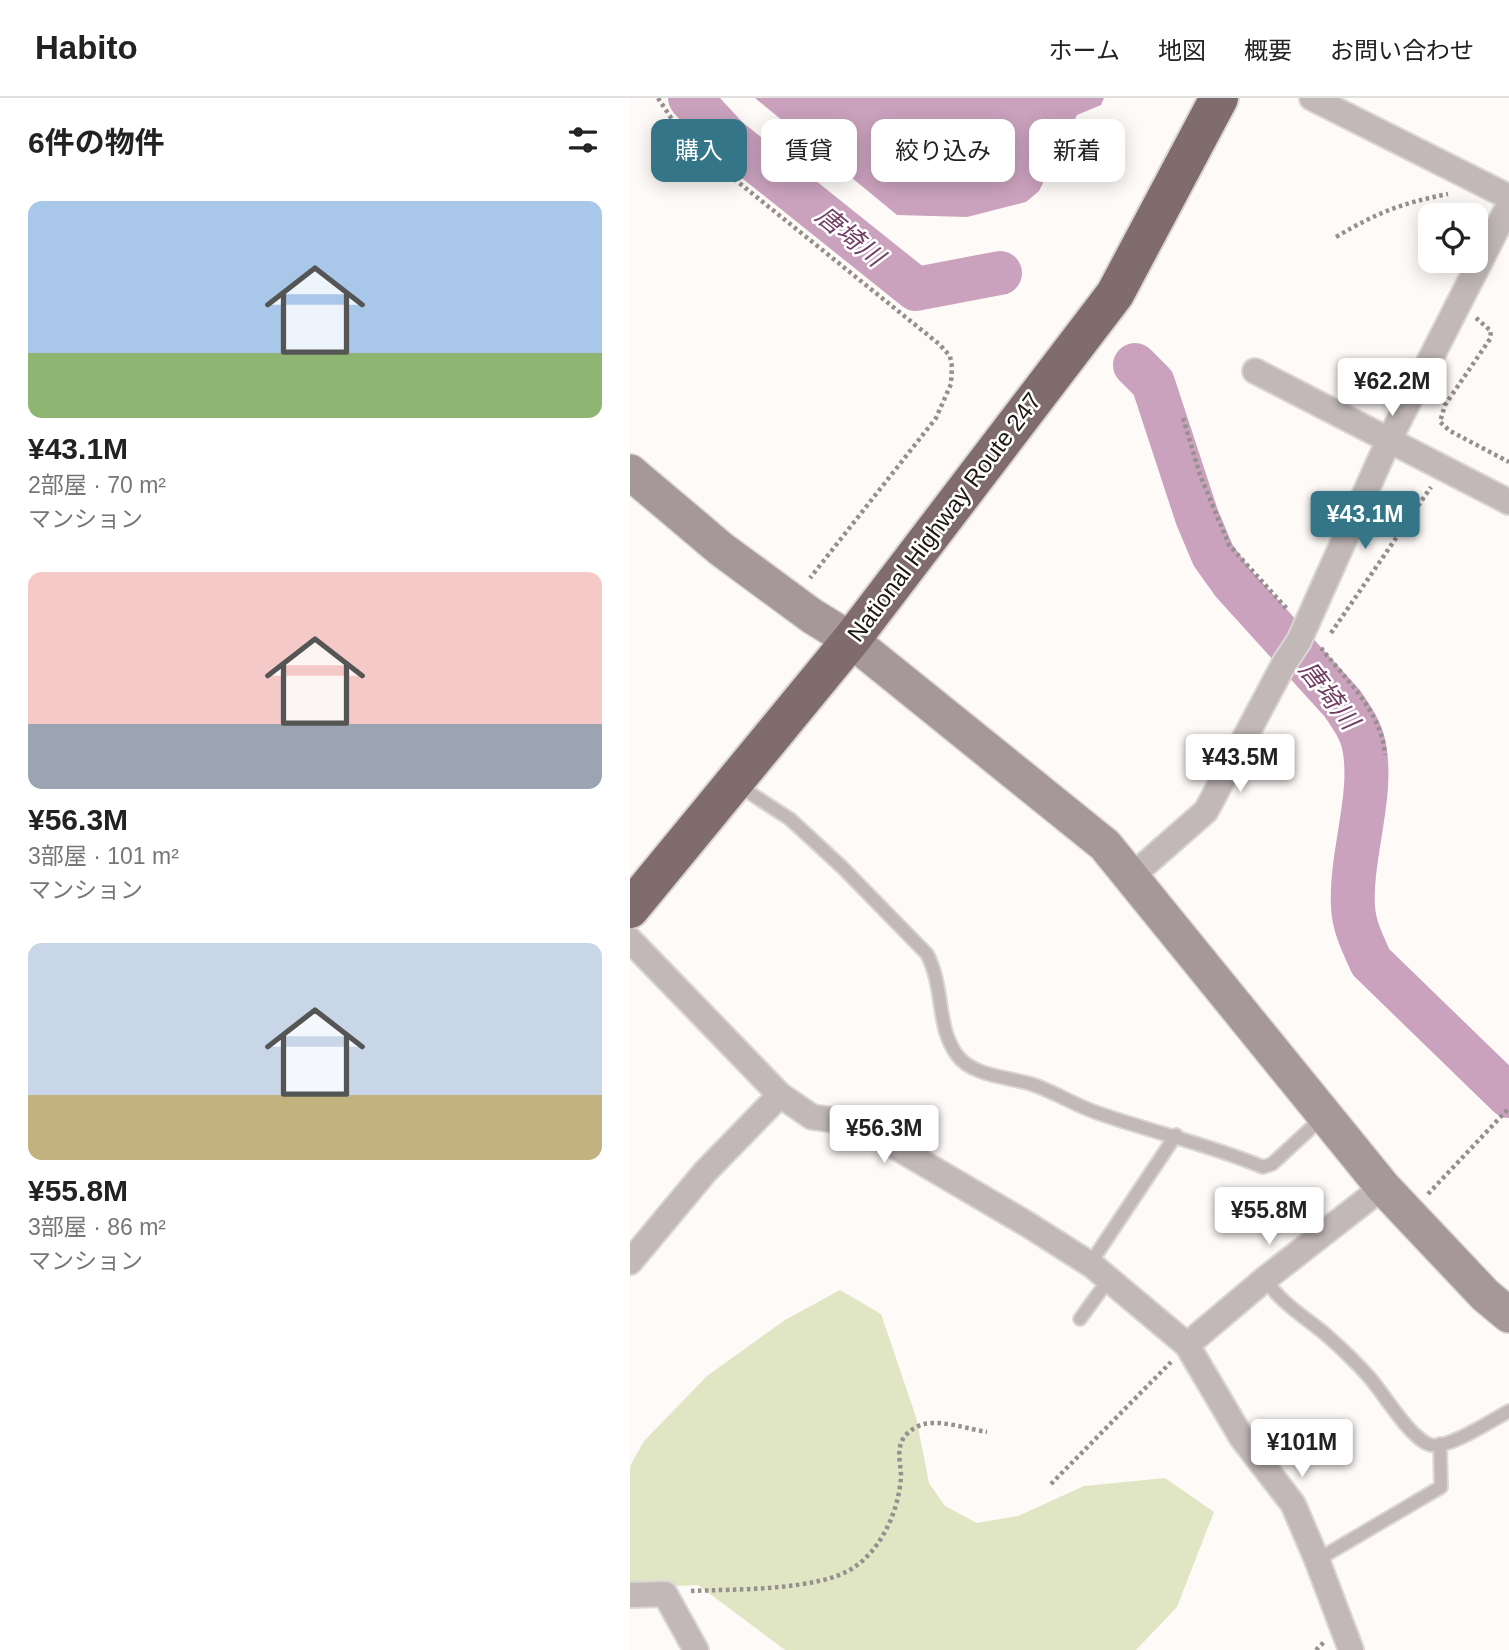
<!DOCTYPE html>
<html lang="ja">
<head>
<meta charset="utf-8">
<style>
	body { margin:0; font-family:Helvetica,"Noto Sans JP",sans-serif; background:#f2f2f2; color:#222; height:100vh; display:flex; flex-direction:column; font-size:26px; white-space:nowrap }
	* { box-sizing:border-box; margin:0 }
	p { font-size:23px; color:#767676 }
	.icon { flex:none; width:38px; height:38px; fill:none; stroke:currentColor; stroke-width:2; stroke-linecap:round; stroke-linejoin:round }
	.map { position:relative; flex:1; overflow:hidden }
	.drawer { display:flex; flex-direction:column; background:#fff; width:630px }
	.drawer>* { flex:none }
	.banner { position:absolute; left:21px; top:21px; width:665px; height:63px; display:flex; gap:14px }
	.controls { position:absolute; left:788px; top:105px; display:grid; gap:14px }
	.controls a { display:grid; place-items:center; width:70px; height:70px; border-radius:14px; background:#fff; box-shadow:0 4px 18px #0003; font-size:35px }
	.price { position:absolute; translate:-50% -60px; padding:0 16px; border-radius:7px; background:#fff; color:#222; font-size:23px; line-height:46px; filter:drop-shadow(0 2px 4px #0008) }
	.price::after { content:''; position:absolute; left:50%; top:42px; width:21px; height:16px; margin-left:-10px; background:inherit; clip-path:polygon(0 0,100% 0,50% 100%) }
	.price.selected { background:#347688; color:#fff }
	ul { padding:0; list-style:none }
	li { display:grid; align-content:center; gap:14px; height:371px; padding:0 28px }
	li span { display:grid; place-items:center; height:217px; border-radius:14px; color:#555 }
	li>.icon { margin-inline-start:auto }
	span .icon { width:126px; height:126px; fill:#fffc; stroke-width:1 }
	li b { font-size:30px }
	h2 { display:flex; justify-content:space-between; align-items:center; height:84px; padding:0 28px; font-size:30px }
	.pill { padding:0 24px; border-radius:14px; background:#fff; box-shadow:0 4px 18px #0003; font-size:24px; line-height:63px }
	.pill.selected { background:#347688; color:#fff }
	header { display:flex; align-items:center; gap:42px; box-sizing:border-box; height:98px; padding:0 35px; background:#fff; border-bottom:2px solid #e0e0e0 }
	header strong { font-size:33px }
	nav { display:flex; gap:38px; margin-inline-start:auto; font-size:24px }
	main { display:flex; flex:1; min-height:0 }
	.map>svg:first-child { display:block }
	.green { fill:#e0e6c3 }
	.water { fill:#cba2be }
	.lines { fill:none; stroke-linecap:round; stroke-linejoin:round }
	.river { stroke:#cba2be; stroke-width:44 }
	.lane-casing { stroke:#dad6d4; stroke-width:16 }
	.street-casing { stroke:#dad6d4; stroke-width:28 }
	.secondary-casing { stroke:#dad6d4; stroke-width:38 }
	.highway-casing { stroke:#dad6d4; stroke-width:42 }
	.path { stroke:#958f8d; stroke-width:4.5; stroke-dasharray:3.5 3.5; stroke-linecap:butt }
	.lane { stroke:#c2b8b8; stroke-width:12 }
	.street { stroke:#c2b8b8; stroke-width:24 }
	.secondary { stroke:#a69798; stroke-width:35 }
	.highway { stroke:#806b6d; stroke-width:38 }
	.labels { text-anchor:middle; dominant-baseline:central; stroke-width:5; stroke-linejoin:round; paint-order:stroke }
	.street-label { font-size:24px; fill:#1e1714; stroke:#fff }
	.water-label { font-size:26px; font-style:italic; fill:#713d64; stroke:#fff }
</style>
</head>
<body>
<header>
<strong>Habito</strong>
<nav><a>ホーム</a><a>地図</a><a>概要</a><a>お問い合わせ</a></nav>
</header>
<main>
<section class="drawer">
<h2>6件の物件<svg class="icon" aria-label="filters" viewBox="0 0 24 24"><path d="M4 7h16M4 17h16"/><circle cx="9" cy="7" r="2"/><circle cx="15" cy="17" r="2"/></svg></h2>
<ul>
<li><span style="background:linear-gradient(#a9c7e8 70%,#8fb573 0)"><svg class="icon" aria-label="home" viewBox="0 0 24 24"><path d="M3 11l9-7 9 7M6 9v11h12V9"/></svg></span><div><b>¥43.1M</b><p>2部屋 · 70 m²</p><p>マンション</p></div></li>
<li><span style="background:linear-gradient(#f6c9c9 70%,#9aa5b1 0)"><svg class="icon" aria-label="home" viewBox="0 0 24 24"><path d="M3 11l9-7 9 7M6 9v11h12V9"/></svg></span><div><b>¥56.3M</b><p>3部屋 · 101 m²</p><p>マンション</p></div></li>
<li><span style="background:linear-gradient(#c9d6e8 70%,#c2b280 0)"><svg class="icon" aria-label="home" viewBox="0 0 24 24"><path d="M3 11l9-7 9 7M6 9v11h12V9"/></svg></span><div><b>¥55.8M</b><p>3部屋 · 86 m²</p><p>マンション</p></div></li>
</ul>
</section>
<div class="map">
<svg width="879" height="1552" viewBox="0 0 879 1552">
	<rect width="100%" height="100%" fill="#fefaf8"/>
	<!-- green -->
	<path class="green" d="M210 1192 251 1216 286 1319 299 1385 315 1408 347 1425 388 1418 454 1388 535 1380 584 1414 547 1509 506 1552H155L68 1487 2 1490 0 1487V1368L14 1343 77 1278 155 1222Z"/>
	<!-- water -->
	<path class="water" d="M125 0H474L471 7 447 17 409 93 396 104 337 119 267 117Z"/>
	<g class="lines">
		<!-- river -->
		<path class="river" d="M60 0 97 40 286 191 370 175
			M505 267 523 285 567 419 583 457 603 485 712 605C721 618 731 632 734 648 744 698 720 757 723 809 724 829 733 846 741 864L879 998"/>
		<!-- lane casing -->
		<g class="lane-casing">
			<path id="lane" d="M106 686 160 721 212 769 297 856C315 891 306 929 327 957 342 978 378 979 401 986 423 993 443 1006 465 1014 521 1034 578 1046 633 1069L642 1066 692 1020
				M460 1166 546 1037
				M635 1181C651 1205 672 1217 694 1235 710 1249 726 1264 740 1280 754 1296 781 1342 801 1347 819 1351 862 1322 879 1313
				M450 1221 479 1181
				M687 1462 811 1389 810 1346"/>
		</g>
		<!-- street casing -->
		<g class="street-casing">
			<path id="street" d="M682 0 879 99
				M625 273 879 404
				M502 778 576 713 655 564 669 543 758 344 879 107
				M0 842 150 997 182 1019 225 1025 397 1126 463 1168 557 1247 612 1340 663 1406 687 1462 721 1552
				M0 1164 75 1074 150 997
				M557 1247 635 1181 753 1089
				M0 1497 35 1496 66 1552"/>
		</g>
		<!-- secondary casing -->
		<g class="secondary-casing">
			<path id="secondary" d="M0 374 91 451 182 518 221 542 475 747 753 1089 855 1197 879 1217"/>
		</g>
		<!-- highway casing -->
		<g class="highway-casing">
			<path id="highway" d="M0 811 221 542 485 196 589 0"/>
		</g>
		<!-- path -->
		<path class="path" d="M28 0 49 32 77 59 309 246 320 258 322 269 321 286 306 320 180 480
			M706 139C746 115 772 105 818 96
			M846 220 861 233 860 241 815 307 810 324 820 333 879 364
			M553 320 570 377 599 447 658 512
			M701 535 801 389
			M691 550C716 582 752 614 755 657
			M798 1096 879 1010
			M421 1386 541 1264
			M61 1493C104 1491 188 1493 223 1470 252 1451 269 1412 271 1378 271 1366 266 1353 273 1341 277 1334 286 1328 294 1326 313 1322 338 1331 357 1334
			M686 1552 694 1544"/>
		<!-- lane -->
		<use href="#lane" class="lane"/>
		<!-- street -->
		<use href="#street" class="street"/>
		<!-- secondary -->
		<use href="#secondary" class="secondary"/>
		<!-- highway -->
		<use href="#highway" class="highway"/>
	</g>
	<g class="labels">
		<!-- street labels -->
		<g class="street-label">
			<text transform="translate(314 419) rotate(-53)">National Highway Route 247</text>
		</g>
		<!-- water labels -->
		<g class="water-label">
			<text transform="translate(220 138) rotate(39)">唐埼川</text>
			<text transform="translate(699 597) rotate(52)">唐埼川</text>
		</g>
	</g>
</svg>
<div class="controls">
<a><svg class="icon" aria-label="locate" viewBox="0 0 24 24"><circle cx="12" cy="12" r="6"/><path d="M12 2v4M12 18v4M2 12h4M18 12h4"/></svg></a>
</div>
<b class="price" style="left:762px;top:320px">¥62.2M</b>
<b class="price selected" style="left:735px;top:453px">¥43.1M</b>
<b class="price" style="left:610px;top:696px">¥43.5M</b>
<b class="price" style="left:254px;top:1067px">¥56.3M</b>
<b class="price" style="left:639px;top:1149px">¥55.8M</b>
<b class="price" style="left:672px;top:1381px">¥101M</b>
<div class="banner">
<a class="pill selected">購入</a>
<a class="pill">賃貸</a>
<a class="pill">絞り込み</a>
<a class="pill">新着</a>
</div>
</div>
</main>
</body>
</html>
